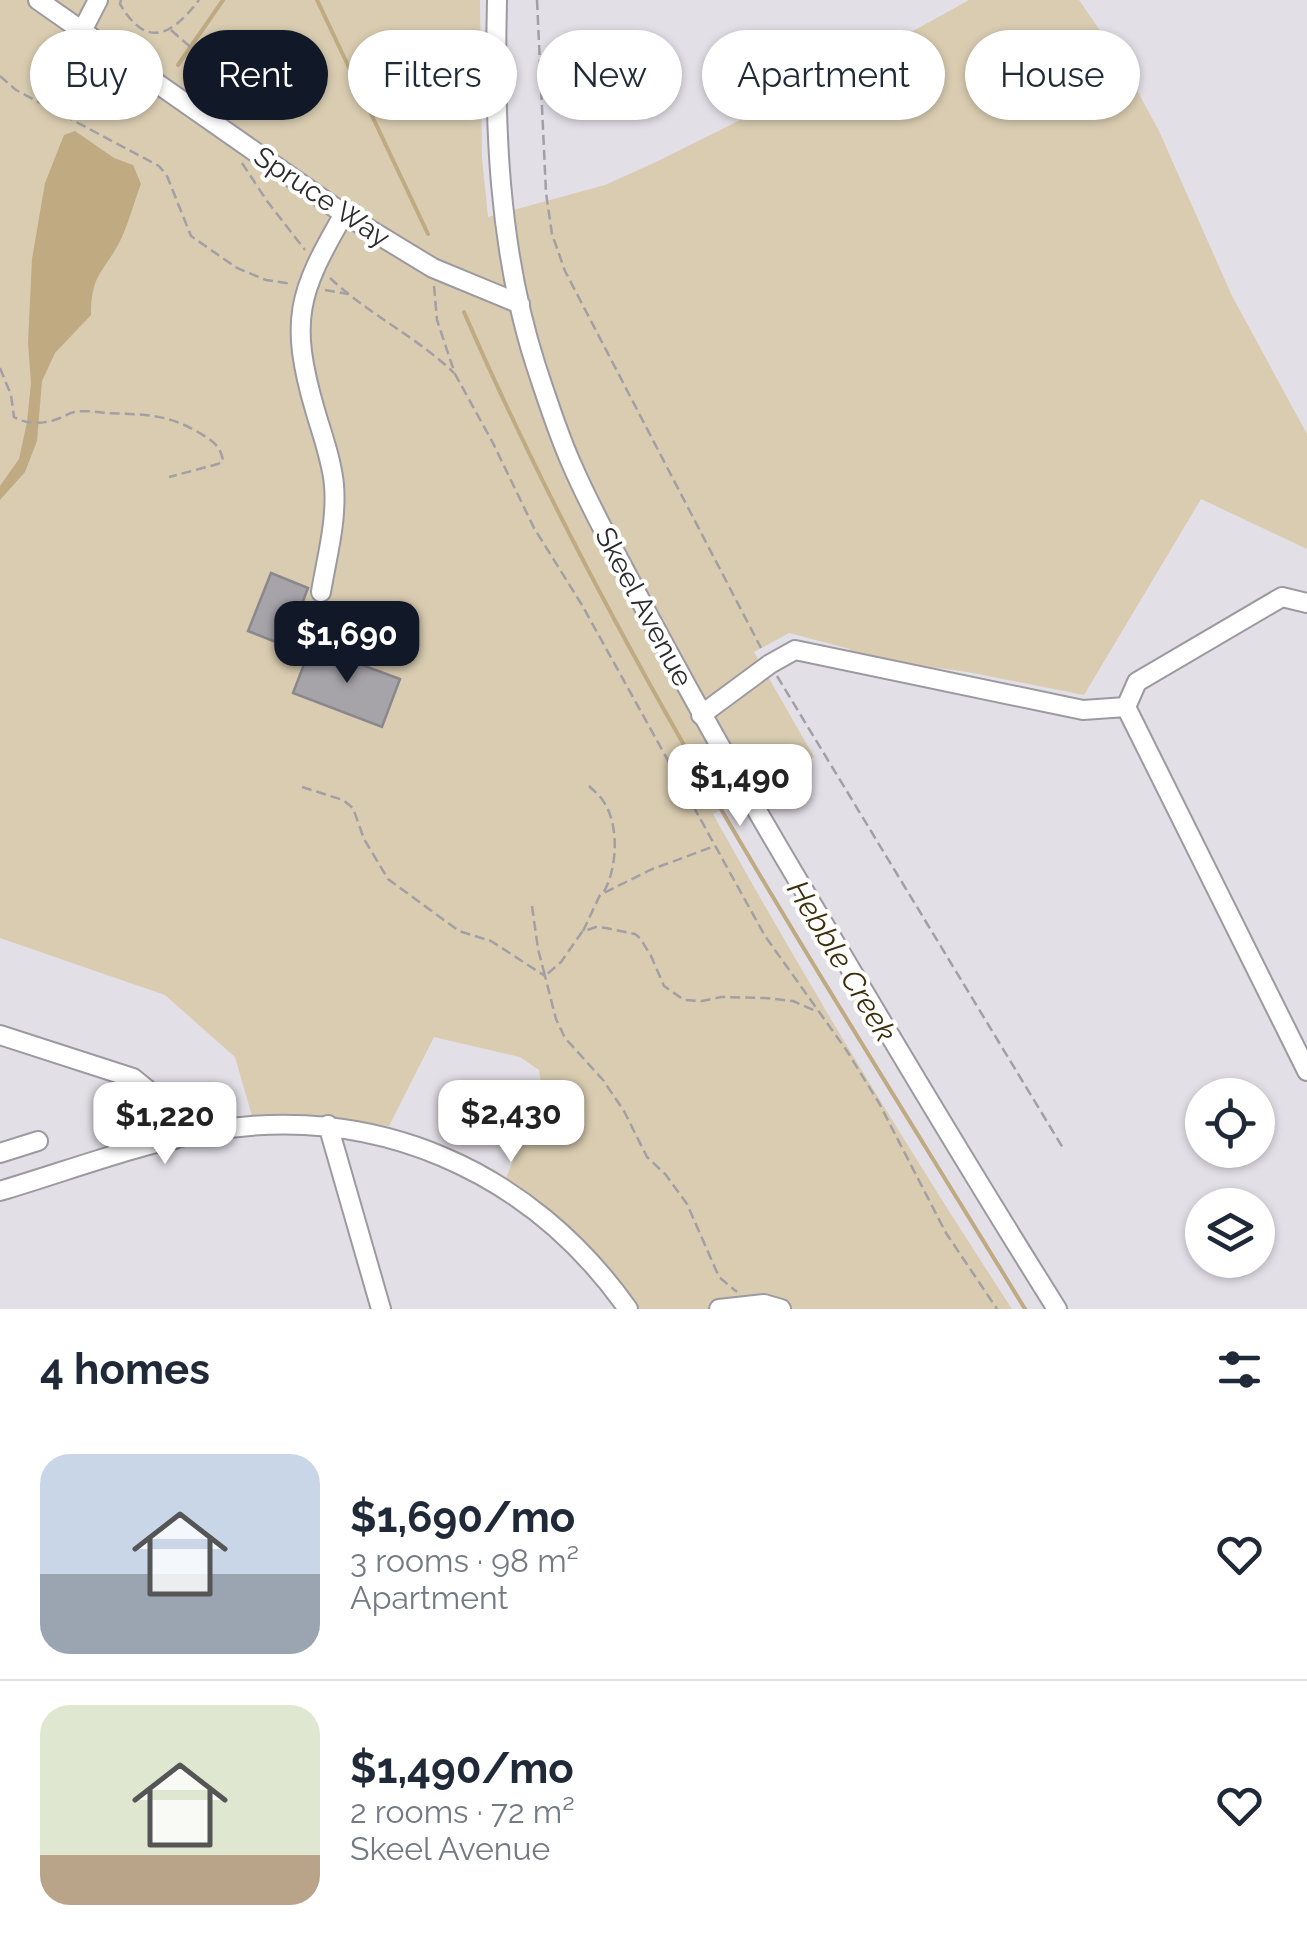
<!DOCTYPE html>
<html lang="en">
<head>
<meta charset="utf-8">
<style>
	body { margin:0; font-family:Raleway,sans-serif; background:#f6f6f7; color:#1f2937; height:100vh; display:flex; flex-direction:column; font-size:38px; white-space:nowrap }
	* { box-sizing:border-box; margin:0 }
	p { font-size:32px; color:#747a83 }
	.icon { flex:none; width:55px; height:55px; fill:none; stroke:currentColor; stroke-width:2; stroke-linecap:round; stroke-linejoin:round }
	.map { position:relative; height:1309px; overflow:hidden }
	.details { display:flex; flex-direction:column; background:#fff; flex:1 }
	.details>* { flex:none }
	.top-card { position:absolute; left:30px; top:30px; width:1248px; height:90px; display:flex; gap:20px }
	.buttons { position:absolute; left:1185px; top:1078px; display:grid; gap:20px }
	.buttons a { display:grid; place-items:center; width:90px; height:90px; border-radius:50%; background:#fff; box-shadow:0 2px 8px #0004; font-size:50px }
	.price { position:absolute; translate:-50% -85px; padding:0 22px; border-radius:20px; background:#fff; color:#222; font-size:32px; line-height:65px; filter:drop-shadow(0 2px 5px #0008) }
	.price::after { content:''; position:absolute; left:50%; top:60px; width:30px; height:22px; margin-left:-15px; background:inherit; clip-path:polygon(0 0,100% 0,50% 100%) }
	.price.selected { background:#111827; color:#fff }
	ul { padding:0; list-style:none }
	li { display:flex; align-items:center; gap:30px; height:250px; padding:0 40px }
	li+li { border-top:2px solid #e0e1e3 }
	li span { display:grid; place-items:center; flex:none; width:280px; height:200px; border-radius:30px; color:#555 }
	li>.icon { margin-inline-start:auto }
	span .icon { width:120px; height:120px; fill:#fffc; stroke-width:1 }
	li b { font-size:42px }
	h2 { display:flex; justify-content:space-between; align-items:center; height:120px; padding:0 40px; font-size:42px }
	.pill { padding:0 35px; border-radius:45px; background:#fff; box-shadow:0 2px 8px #0004; font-size:35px; line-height:90px }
	.pill.selected { background:#111827; color:#fff }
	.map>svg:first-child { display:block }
	.green { fill:#d9ccb1 }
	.water { fill:#bfaa82 }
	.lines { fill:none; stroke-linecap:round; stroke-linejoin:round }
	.stream { stroke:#bfaa82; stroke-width:4 }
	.building { fill:#a6a3a9; stroke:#8a888d; stroke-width:2.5 }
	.minor-casing { stroke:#9c9aa0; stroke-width:22 }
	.path { stroke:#a2a0a5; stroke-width:2.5; stroke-dasharray:10 5; stroke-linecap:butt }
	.minor { stroke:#fff; stroke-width:18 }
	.labels { text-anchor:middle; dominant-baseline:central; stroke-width:8; stroke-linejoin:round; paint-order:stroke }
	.street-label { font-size:28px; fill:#2b2a2c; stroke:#fff }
	.water-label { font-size:30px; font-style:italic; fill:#3d2e0b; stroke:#fff }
</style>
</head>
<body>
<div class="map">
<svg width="1307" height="1309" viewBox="0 0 1307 1309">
	<rect width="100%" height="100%" fill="#e2dfe6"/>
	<!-- green -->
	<path class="green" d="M0 0H480L482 158 488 217 605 185 656 162 859 61 969 0H1079L1121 61 1159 131 1232 296 1307 434V549L1201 499 1084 695 968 672 850 656V649L789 633 754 652 814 757 713 814C806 982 907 1148 1012 1309H640L583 1238 533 1196 506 1178 542 1090 539 1070 520 1057 434 1037 389 1126 328 1117 252 1116 235 1057 165 995 0 938Z"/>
	<!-- water -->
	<path class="water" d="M75 131 114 158 133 165 141 184C134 202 129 222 121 239 105 272 91 272 91 315L55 353 42 381 37 441 25 472 0 500V486L19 459 27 422 31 383 28 343 32 259 45 183 64 135Z"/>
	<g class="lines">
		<!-- stream -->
		<path class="stream" d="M317 0 428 234
			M178 65 223 0
			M464 312C616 662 827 984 1025 1309"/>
	</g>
	<!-- building -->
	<path class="building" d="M271 573 308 588 286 646 248 631Z
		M311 646 400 679 382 727 293 693Z"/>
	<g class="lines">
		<!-- minor casing -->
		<g class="minor-casing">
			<path id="minor" d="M38 0 344 214 433 268 520 304
				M497 0C494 123 498 248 536 366 547 399 558 434 572 465 594 516 622 564 647 613 690 693 734 772 780 850 871 1004 962 1158 1057 1309
				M82 31 98 0
				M321 592C327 556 337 521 334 485 332 461 322 434 315 410 289 320 298 293 344 214
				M1307 603 1282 597 1137 682 1126 707 1307 1071
				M701 715 770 664 795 650 1083 710 1126 707
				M0 1035 133 1078 155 1096 168 1118 175 1139
				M328 1125 381 1309
				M0 1153 38 1141
				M0 1191C67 1171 136 1145 204 1132 373 1101 530 1170 628 1309
				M719 1309 764 1304 781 1309"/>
		</g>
		<!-- path -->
		<path class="path" d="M121 0 120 4C147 50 172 35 199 0
			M537 0 546 193 552 234 565 271 761 648
			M171 30C189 46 204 61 229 63
			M0 76 16 90 159 166 167 176 191 236 237 268 266 280 292 284
			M242 163 267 201 305 250
			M330 278C368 314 417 337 454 373
			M434 286 437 320 455 374 493 443 534 528 582 605 765 936 847 1051 879 1103 946 1233 997 1309
			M325 290 348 294
			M0 368 11 395 14 417C27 425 46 424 60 418 67 416 67 413 75 412 85 410 97 412 107 413 144 415 165 413 198 432 211 440 221 445 223 461L218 464 169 477
			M777 676 1063 1148
			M589 786C593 790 597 793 601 798 620 821 618 869 603 893
			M302 787 343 800 353 808 364 839 388 879 459 931 491 941 545 976 556 1019 565 1038 603 1080 624 1111 647 1157 666 1175 687 1204 719 1277 737 1292
			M532 906 538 949 545 976 561 962 582 932 596 927 606 928 635 934 640 938 651 956 664 986 684 1000 702 1001 721 997 765 998 793 1001 816 1011
			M583 931 600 895 650 870 712 847"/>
		<!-- minor -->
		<use href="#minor" class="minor"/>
	</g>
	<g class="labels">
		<!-- street labels -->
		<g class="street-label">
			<text transform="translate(322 197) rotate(34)">Spruce Way</text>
			<text transform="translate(644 607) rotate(62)">Skeel Avenue</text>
		</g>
		<!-- water labels -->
		<g class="water-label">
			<text transform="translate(842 961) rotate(59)">Hebble Creek</text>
		</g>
	</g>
</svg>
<div class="buttons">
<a><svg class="icon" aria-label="locate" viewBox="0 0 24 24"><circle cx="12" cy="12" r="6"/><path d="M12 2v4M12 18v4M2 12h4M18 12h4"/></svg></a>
<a><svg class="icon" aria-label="layers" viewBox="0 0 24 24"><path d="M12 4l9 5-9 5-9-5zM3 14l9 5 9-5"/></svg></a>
</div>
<b class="price selected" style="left:347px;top:686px">$1,690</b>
<b class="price" style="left:740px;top:829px">$1,490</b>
<b class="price" style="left:511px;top:1165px">$2,430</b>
<b class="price" style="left:165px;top:1167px">$1,220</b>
<div class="top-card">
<a class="pill">Buy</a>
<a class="pill selected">Rent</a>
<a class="pill">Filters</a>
<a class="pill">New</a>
<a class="pill">Apartment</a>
<a class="pill">House</a>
</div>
</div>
<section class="details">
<h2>4 homes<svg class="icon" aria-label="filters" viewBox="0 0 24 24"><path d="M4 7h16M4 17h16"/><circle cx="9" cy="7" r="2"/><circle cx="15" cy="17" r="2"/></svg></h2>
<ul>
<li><span style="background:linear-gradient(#c9d6e8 60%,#9aa5b1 0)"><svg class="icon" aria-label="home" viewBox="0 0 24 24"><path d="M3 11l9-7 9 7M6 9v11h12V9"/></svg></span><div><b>$1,690/mo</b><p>3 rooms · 98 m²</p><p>Apartment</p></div><svg class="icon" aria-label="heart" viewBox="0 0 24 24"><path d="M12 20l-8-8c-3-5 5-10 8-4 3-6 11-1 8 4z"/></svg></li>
<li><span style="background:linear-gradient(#dfe7d0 75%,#b9a48a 0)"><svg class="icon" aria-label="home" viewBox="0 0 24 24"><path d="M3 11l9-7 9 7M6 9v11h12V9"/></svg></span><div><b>$1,490/mo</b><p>2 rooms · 72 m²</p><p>Skeel Avenue</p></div><svg class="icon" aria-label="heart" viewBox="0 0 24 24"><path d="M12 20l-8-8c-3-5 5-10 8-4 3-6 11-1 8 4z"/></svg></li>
</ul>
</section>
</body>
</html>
